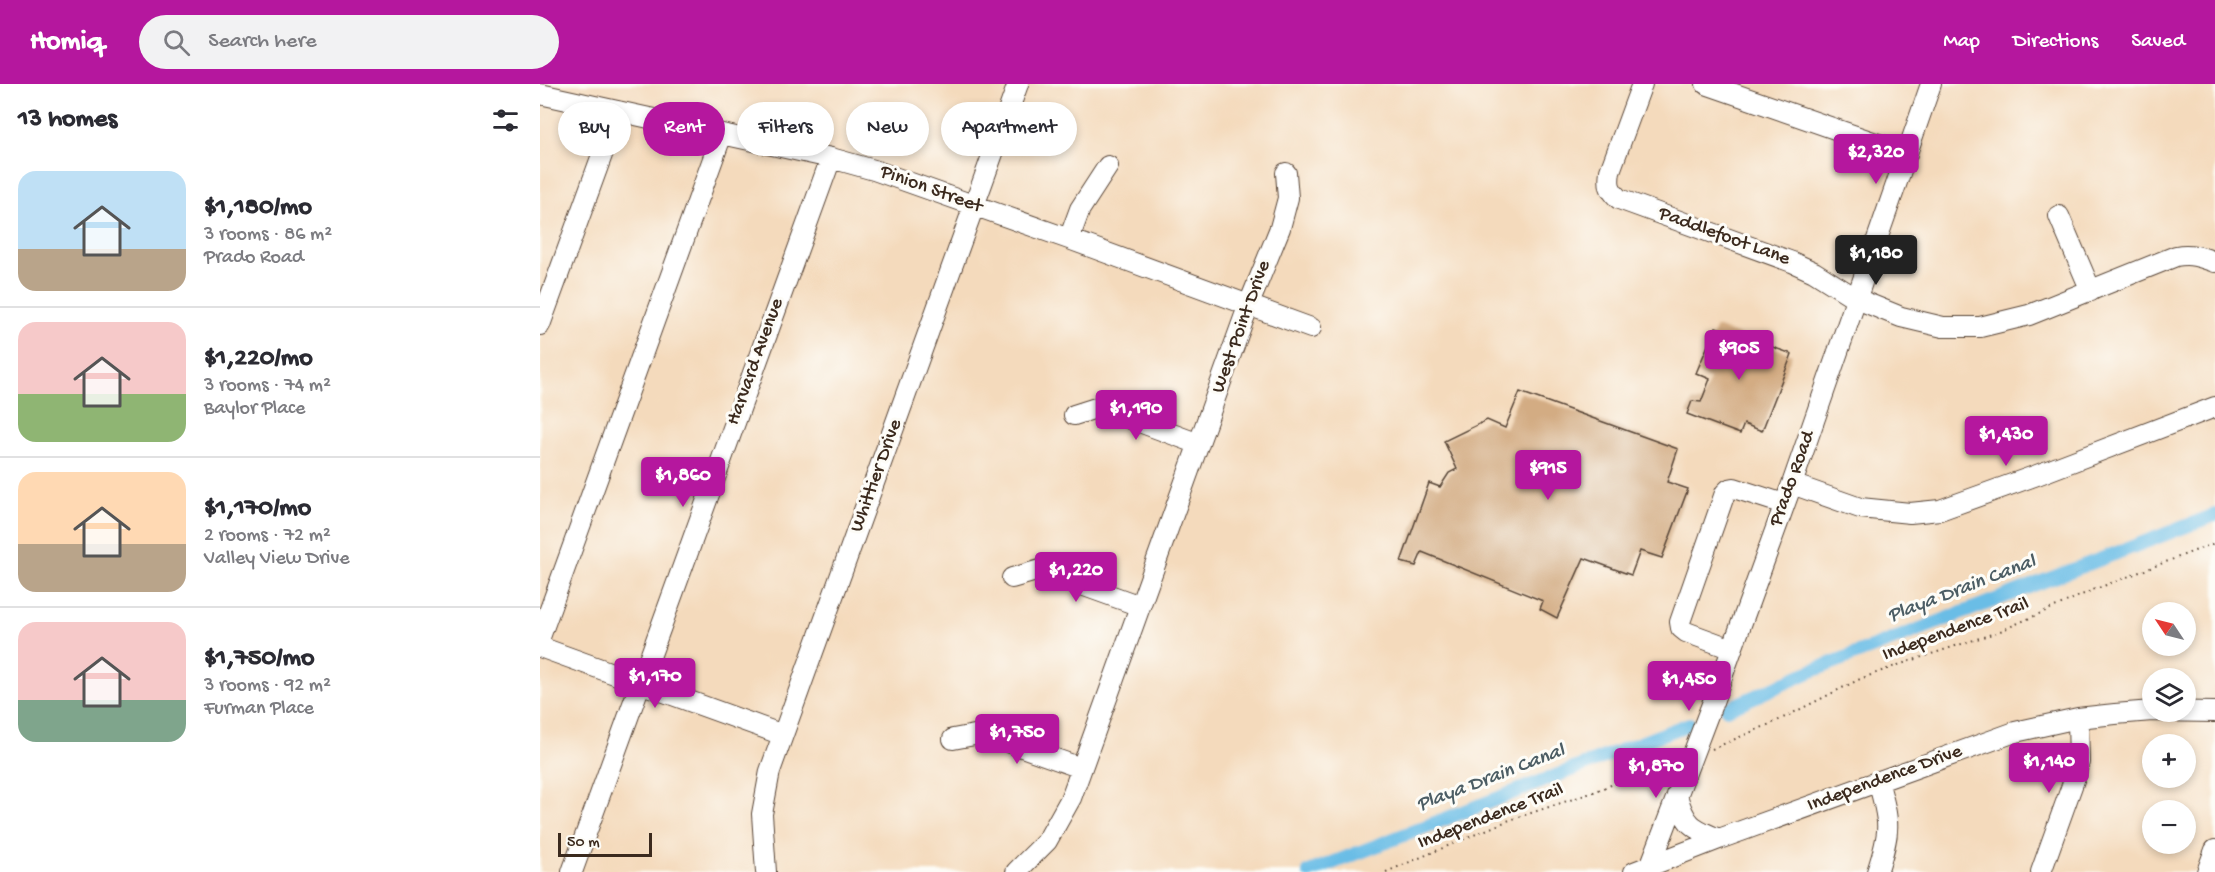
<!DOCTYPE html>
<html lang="en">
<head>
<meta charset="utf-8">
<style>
	body { margin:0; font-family:"Gochi Hand",sans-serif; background:#f2f2f3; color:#2b2b33; height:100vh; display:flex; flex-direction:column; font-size:22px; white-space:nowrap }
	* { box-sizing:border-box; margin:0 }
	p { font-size:20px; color:#7c7c81 }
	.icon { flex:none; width:33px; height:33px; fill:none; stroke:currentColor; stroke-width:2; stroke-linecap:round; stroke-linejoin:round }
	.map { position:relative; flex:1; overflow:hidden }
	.sheet { display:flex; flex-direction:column; background:#fff; width:540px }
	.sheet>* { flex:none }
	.banner { position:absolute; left:18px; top:18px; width:570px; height:54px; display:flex; gap:12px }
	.needle { width:39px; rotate:305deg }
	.tools { position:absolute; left:1602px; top:518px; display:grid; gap:12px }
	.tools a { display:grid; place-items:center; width:54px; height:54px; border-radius:50%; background:#fff; box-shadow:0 3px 9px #0003; font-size:30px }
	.scale { position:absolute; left:18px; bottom:15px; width:94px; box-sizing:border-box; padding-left:6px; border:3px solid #3b2a1e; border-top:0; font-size:16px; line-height:21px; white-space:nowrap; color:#3b2a1e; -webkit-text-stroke:4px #fdfcf7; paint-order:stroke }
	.price { position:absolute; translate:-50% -51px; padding:0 14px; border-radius:6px; background:#b5179e; color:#fff; font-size:20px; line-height:39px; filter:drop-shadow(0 2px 3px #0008) }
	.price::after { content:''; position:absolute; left:50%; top:36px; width:18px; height:14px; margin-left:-9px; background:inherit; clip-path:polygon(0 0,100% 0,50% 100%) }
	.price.selected { background:#222; color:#fff }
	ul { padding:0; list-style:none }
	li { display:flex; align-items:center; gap:18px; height:150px; padding:0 18px }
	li+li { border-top:2px solid #e1e1e2 }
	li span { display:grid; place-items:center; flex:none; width:168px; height:120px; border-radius:18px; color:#555 }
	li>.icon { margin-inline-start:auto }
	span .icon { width:72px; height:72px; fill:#fffc; stroke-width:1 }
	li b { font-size:26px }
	h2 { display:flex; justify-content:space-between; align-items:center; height:72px; padding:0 18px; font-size:26px }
	.pill { padding:0 21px; border-radius:27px; background:#fff; box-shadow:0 3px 9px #0003; font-size:21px; line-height:54px }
	.pill.selected { background:#b5179e; color:#fff }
	header { display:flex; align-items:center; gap:36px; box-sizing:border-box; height:84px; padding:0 30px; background:#b5179e; color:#fff }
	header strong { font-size:28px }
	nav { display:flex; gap:33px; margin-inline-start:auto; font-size:21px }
	.search { width:420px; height:54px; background:#f2f2f3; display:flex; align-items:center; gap:15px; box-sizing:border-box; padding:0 21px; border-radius:33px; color:#7c7c81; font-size:22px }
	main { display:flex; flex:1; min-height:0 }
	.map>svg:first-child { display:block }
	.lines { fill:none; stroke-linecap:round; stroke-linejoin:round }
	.canal { stroke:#6bbde6; stroke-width:14 }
	.building { fill:#d3ac83 }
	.minor-casing { stroke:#574436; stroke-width:22 }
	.path { stroke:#574436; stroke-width:2; stroke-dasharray:1.5 4.5; stroke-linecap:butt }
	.minor { stroke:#fff; stroke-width:20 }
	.labels { text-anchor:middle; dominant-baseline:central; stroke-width:6; stroke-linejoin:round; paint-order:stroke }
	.street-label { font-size:20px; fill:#3b2a1e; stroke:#fdfcf7 }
	.water-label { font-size:21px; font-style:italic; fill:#4c5d64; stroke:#fdfcf7 }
</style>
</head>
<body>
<header>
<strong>Homiq</strong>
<div class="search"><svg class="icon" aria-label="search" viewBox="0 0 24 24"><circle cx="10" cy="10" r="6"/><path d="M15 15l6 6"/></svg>Search here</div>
<nav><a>Map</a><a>Directions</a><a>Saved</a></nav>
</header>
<main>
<section class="sheet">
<h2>13 homes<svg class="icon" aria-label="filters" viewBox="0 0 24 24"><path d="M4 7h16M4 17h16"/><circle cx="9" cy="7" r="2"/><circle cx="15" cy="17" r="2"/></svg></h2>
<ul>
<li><span style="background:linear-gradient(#bfe0f5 65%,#b9a48a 0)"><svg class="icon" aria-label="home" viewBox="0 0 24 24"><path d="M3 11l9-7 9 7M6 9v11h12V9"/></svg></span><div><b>$1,180/mo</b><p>3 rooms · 86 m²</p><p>Prado Road</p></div></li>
<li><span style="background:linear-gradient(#f6c9c9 60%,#8fb573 0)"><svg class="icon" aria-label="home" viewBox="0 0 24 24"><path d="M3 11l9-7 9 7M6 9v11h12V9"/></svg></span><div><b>$1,220/mo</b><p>3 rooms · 74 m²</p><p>Baylor Place</p></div></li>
<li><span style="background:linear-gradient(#ffd9b3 60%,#b9a48a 0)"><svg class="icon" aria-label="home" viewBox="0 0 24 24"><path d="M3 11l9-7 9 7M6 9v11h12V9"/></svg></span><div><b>$1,170/mo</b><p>2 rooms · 72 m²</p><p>Valley View Drive</p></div></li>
<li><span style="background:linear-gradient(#f6c9c9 65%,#7fa58c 0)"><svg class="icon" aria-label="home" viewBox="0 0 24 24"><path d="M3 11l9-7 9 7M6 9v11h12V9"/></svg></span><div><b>$1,750/mo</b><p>3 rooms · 92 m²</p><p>Furman Place</p></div></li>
</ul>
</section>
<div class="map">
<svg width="1675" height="788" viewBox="0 0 1675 788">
	<rect width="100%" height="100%" fill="#fdfcf7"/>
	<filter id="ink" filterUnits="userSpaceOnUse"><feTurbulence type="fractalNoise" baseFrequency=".0167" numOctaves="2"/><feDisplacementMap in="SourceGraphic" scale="12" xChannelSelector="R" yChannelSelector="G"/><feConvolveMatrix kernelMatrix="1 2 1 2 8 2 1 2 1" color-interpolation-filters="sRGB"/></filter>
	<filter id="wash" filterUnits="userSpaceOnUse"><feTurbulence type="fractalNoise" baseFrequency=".008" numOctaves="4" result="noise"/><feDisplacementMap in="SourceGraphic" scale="24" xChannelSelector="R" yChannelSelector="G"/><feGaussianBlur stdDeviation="1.35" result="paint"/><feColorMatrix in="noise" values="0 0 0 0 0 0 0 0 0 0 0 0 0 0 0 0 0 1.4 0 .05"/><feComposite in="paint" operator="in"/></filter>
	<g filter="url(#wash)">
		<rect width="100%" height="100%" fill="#f4dabc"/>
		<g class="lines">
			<!-- canal -->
			<path class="canal" d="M1187 625 1269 588 1675 431
				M769 788 1149 640"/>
		</g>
		<g id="blocks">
			<!-- building -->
			<path class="building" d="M1176 243 1252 270 1222 347 1204 340 1200 350 1147 330 1152 317 1161 318 1170 295 1156 289Z
				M980 308 1138 365 1127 398 1148 405 1122 474 1100 467 1091 491 1044 474 1017 534 1000 525 1003 517 882 468 876 482 861 478 889 399 900 403 909 389 917 385 904 357 947 336 965 344Z"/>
		</g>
	</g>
	<g filter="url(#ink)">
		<use href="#blocks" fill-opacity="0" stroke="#574436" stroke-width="1.5"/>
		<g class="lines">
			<!-- minor casing -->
			<g class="minor-casing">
				<path id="minor" d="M1102 0 1070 87C1068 101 1069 105 1079 115L1252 178 1274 188 1317 215 1361 233 1403 243H1440L1489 231 1636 172C1651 169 1661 173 1675 178
					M1166 0 1367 70
					M0 10 291 74 334 86 529 155 771 244
					M1519 132 1551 207
					M529 155 540 125 568 82
					M0 241 78 27
					M534 331 559 323 659 360
					M1252 400 1320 424 1370 429 1400 426 1497 391 1675 323
					M472 494 500 486 600 522
					M0 553 182 50
					M0 563 243 651
					M1192 565 1146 548 1141 544 1140 538 1185 409 1189 405 1194 404 1244 420
					M413 655 440 650 465 657 541 684
					M1137 711C1145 741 1152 744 1179 755
					M32 788 291 74
					M226 788 222 730 230 687 478 0
					M476 788 507 757 531 714 709 220 740 144 748 114 746 89
					M1094 788 1179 755 1475 648 1538 634 1575 630 1612 627 1675 628
					M1108 788 1174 615 1252 400 1391 0
					M1337 788C1351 746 1350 739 1338 697
					M1501 788 1534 696 1539 678 1538 634
					M1667 788 1675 766"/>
			</g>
			<!-- path -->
			<path class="path" d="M1172 665 1237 637 1320 595 1358 581 1458 548 1553 506 1675 459
				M846 788 967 737 1051 709 1101 689 1132 681"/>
			<!-- minor -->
			<use href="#minor" class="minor"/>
		</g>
	</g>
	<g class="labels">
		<!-- street labels -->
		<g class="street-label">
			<text transform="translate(391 106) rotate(20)">Pinion Street</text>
			<text transform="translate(1184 153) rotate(20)">Paddlefoot Lane</text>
			<text transform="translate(702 243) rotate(-70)">West Point Drive</text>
			<text transform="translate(216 278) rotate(-70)">Harvard Avenue</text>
			<text transform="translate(337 392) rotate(-70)">Whittier Drive</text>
			<text transform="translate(1253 395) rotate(-70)">Prado Road</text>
			<text transform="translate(1416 546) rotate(-20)">Independence Trail</text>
			<text transform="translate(1345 695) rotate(-20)">Independence Drive</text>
			<text transform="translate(951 733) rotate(-21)">Independence Trail</text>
		</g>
		<!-- water labels -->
		<g class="water-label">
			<text transform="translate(1422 506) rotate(-21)">Playa Drain Canal</text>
			<text transform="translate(951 695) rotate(-21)">Playa Drain Canal</text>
		</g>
	</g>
</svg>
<div class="tools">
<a><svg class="needle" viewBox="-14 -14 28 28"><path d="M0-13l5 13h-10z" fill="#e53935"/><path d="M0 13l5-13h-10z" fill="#7c7c81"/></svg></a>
<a><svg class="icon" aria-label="layers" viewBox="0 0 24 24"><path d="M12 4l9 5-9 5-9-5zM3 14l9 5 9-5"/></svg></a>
<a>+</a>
<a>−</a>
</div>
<div class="scale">50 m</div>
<b class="price" style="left:1336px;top:101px">$2,320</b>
<b class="price selected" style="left:1336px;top:202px">$1,180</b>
<b class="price" style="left:1199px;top:297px">$905</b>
<b class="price" style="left:596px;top:357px">$1,190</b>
<b class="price" style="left:1466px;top:383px">$1,430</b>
<b class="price" style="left:1008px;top:417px">$915</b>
<b class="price" style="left:143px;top:424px">$1,860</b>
<b class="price" style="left:536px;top:519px">$1,220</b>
<b class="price" style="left:115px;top:625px">$1,170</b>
<b class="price" style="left:1149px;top:628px">$1,450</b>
<b class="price" style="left:477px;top:681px">$1,750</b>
<b class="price" style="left:1509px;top:710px">$1,140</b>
<b class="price" style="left:1116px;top:715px">$1,870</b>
<div class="banner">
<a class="pill">Buy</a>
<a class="pill selected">Rent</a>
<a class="pill">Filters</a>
<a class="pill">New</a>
<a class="pill">Apartment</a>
</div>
</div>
</main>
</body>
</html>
